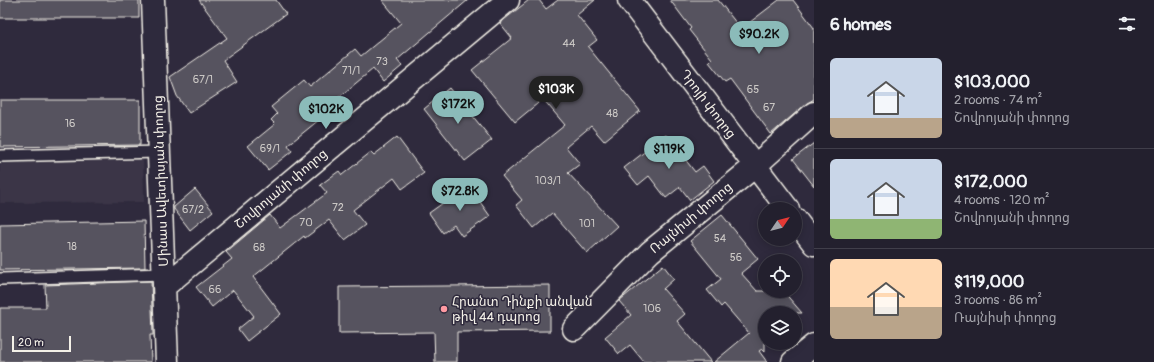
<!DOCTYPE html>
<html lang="en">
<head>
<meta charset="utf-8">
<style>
	body { margin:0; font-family:Pangolin,"Noto Sans Armenian",sans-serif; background:#2b2836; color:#f1f3f6; height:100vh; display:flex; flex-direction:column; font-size:15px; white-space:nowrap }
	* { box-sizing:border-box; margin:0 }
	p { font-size:13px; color:#a3a3aa }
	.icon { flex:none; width:22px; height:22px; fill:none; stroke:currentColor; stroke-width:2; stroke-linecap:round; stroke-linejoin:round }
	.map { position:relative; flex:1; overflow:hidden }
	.sheet { display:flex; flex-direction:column; background:#23202e; width:340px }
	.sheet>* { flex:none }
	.needle { width:26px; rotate:55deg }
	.fabs { position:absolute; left:758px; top:202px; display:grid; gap:8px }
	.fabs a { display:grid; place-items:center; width:44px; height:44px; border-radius:50%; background:#23202e; box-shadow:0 2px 10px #0003,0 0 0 1px #403e4a; font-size:20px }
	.scale { position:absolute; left:12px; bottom:10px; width:59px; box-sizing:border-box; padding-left:4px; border:2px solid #f4f1e8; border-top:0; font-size:11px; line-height:14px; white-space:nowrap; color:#f4f1e8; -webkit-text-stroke:3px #2f2a3d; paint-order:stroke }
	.price { position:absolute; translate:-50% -34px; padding:0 9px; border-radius:14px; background:#8bbbb9; color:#111; font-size:13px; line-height:26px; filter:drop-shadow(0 1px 2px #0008) }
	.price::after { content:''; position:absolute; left:50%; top:24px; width:12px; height:9px; margin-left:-6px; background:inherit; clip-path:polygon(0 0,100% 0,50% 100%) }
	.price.selected { background:#222; color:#fff }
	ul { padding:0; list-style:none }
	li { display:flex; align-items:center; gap:12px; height:100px; padding:0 16px }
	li+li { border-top:1px solid #403e4a }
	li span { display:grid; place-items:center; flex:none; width:112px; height:80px; border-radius:6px; color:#555 }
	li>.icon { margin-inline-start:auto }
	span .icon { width:48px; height:48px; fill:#fffc; stroke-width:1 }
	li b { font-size:17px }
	h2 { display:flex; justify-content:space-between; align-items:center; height:48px; padding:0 16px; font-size:17px }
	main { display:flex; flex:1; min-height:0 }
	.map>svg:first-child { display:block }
	.built { fill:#3b3647 }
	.building { fill:#56525f; stroke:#f4f1e8 }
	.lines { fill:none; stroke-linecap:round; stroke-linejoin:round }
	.lane-casing { stroke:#f4f1e8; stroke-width:14 }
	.street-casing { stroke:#f4f1e8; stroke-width:25 }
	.lane { stroke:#2f2a3d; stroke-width:11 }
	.street { stroke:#2f2a3d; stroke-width:22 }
	.poi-dot { fill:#ff9aa2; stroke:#2f2a3d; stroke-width:1.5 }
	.labels { text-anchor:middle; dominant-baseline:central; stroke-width:3; stroke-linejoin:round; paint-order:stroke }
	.number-label { font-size:11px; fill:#ccc9c6 }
	.street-label { font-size:13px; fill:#f4f1e8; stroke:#2f2a3d }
	.poi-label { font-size:13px; fill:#f4f1e8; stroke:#2f2a3d; text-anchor:start }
</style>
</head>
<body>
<main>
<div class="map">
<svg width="814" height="362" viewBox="0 0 814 362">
	<rect width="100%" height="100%" fill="#2f2a3d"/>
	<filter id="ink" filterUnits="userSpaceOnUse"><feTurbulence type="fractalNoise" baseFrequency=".025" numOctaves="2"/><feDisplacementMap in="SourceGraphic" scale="8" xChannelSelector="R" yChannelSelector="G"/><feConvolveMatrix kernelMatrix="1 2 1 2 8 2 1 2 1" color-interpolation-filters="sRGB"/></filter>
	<g filter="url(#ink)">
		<!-- built -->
		<path class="built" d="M0 156 143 157 144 202 0 203Z"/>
		<!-- building -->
		<path class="building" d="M0 0H139V18H0Z
			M199 0H276L286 14 223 60 237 82 189 113 177 96 170 77 227 38Z
			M382 0H468L397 60 402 66 383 82 373 69 327 107 330 111 288 145 292 151 268 170 248 146 275 124 271 120 277 114 271 107 304 80 310 87 355 49 361 56 401 23Z
			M529 0H539L546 9 558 0H595L577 15 597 40 588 47 640 111 604 141 591 126 566 147 580 164 568 173 617 226 587 253 552 213 534 228 516 205 522 200 502 176 565 125 543 99 515 122 472 70 512 38 500 23Z
			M670 0H718L741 29 779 0H793L814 28V99L806 104 771 134 730 79 725 82 709 62 712 59 689 30 691 28Z
			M450 88 492 140 465 161 424 109Z
			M0 100H140V145L0 147Z
			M666 135 695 172 703 166 714 181 690 200 680 187 666 198 649 176 638 185 624 168Z
			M397 137 424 173 402 189 394 178 353 210 365 225 345 240 329 220 305 238 304 236 253 277 281 314 247 341 238 329 254 316 233 290 212 307 196 287 232 259 226 252 270 215 280 228 327 193 320 185 339 171 342 175 371 152 374 155Z
			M814 143V186L793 159Z
			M468 185 490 216 462 236 454 225 443 233 429 213Z
			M195 189 213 211 190 230 174 209V207Z
			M722 215 758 259 741 273 757 291H783L802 313H765V352L762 349 759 351 767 362H714L749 333 724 304 721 307 707 290 721 279 690 241Z
			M144 221 145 268 0 270V224Z
			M663 265 674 279 663 289 685 314 677 321 711 362H644L630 345 619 354 605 337 631 315 619 301Z
			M151 281 153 335H150L151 362H0V308H46L45 285Z
			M550 285V331L457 332V362H435L434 332 339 333V287Z"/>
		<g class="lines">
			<!-- lane casing -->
			<g class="lane-casing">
				<path id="lane" d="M0 156 159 152
					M0 279 165 274"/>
			</g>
			<!-- street casing -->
			<g class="street-casing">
				<path id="street" d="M153 0 167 362
					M629 0 788 209
					M795 219 814 244
					M165 286 508 0
					M574 329 650 252 755 166 814 113
					M793 362 814 345"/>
			</g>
			<!-- lane -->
			<use href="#lane" class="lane"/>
			<!-- street -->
			<use href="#street" class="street"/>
		</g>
	</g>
	<!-- markers -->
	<circle class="poi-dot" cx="444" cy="309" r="4"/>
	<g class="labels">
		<!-- number labels -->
		<g class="number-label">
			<text x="569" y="43">44</text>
			<text x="382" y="61">73</text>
			<text x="351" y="70">71/1</text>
			<text x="203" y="79">67/1</text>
			<text x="753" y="89">65</text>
			<text x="769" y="107">67</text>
			<text x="612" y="113">48</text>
			<text x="70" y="123">16</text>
			<text x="270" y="148">69/1</text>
			<text x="548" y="180">103/1</text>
			<text x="338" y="207">72</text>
			<text x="193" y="209">67/2</text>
			<text x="306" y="222">70</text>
			<text x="587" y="223">101</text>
			<text x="720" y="238">54</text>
			<text x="72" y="246">18</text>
			<text x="259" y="247">68</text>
			<text x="736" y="257">56</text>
			<text x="215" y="289">66</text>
			<text x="652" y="308">106</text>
		</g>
		<!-- street labels -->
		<g class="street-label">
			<text transform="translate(708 104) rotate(53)">Դրոյի փողոց</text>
			<text transform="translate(161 181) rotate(-92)">Մինաս Ավետիսյան փողոց</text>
			<text transform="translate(281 189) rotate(-40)">Շովրոյանի փողոց</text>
			<text transform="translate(691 218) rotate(-40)">Ռայնիսի փողոց</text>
		</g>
		<!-- poi labels -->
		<g class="poi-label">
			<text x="452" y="302">Հրանտ Դինքի անվան<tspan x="452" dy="15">թիվ 44 դպրոց</tspan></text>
		</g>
	</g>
</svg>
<div class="fabs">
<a><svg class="needle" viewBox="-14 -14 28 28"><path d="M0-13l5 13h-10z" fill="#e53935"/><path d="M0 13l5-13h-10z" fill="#a3a3aa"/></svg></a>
<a><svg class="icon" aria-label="locate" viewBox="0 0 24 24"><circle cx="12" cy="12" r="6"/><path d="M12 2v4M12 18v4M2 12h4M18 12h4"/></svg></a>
<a><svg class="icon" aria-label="layers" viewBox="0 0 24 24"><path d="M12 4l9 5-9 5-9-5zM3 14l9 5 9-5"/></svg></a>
</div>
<div class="scale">20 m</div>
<b class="price" style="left:759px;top:55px">$90.2K</b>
<b class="price selected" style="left:556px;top:110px">$103K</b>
<b class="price" style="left:458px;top:125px">$172K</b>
<b class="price" style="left:326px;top:130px">$102K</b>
<b class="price" style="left:669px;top:170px">$119K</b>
<b class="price" style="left:460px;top:212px">$72.8K</b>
</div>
<section class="sheet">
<h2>6 homes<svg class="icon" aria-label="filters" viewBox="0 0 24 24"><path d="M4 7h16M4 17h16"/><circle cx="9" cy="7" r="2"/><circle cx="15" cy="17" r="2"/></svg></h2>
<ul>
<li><span style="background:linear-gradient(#c9d6e8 75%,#b9a48a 0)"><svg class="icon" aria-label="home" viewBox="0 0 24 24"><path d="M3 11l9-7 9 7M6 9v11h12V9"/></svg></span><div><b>$103,000</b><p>2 rooms · 74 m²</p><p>Շովրոյանի փողոց</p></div></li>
<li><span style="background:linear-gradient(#c9d6e8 75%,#8fb573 0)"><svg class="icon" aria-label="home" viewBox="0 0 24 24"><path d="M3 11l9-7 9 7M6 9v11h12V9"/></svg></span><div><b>$172,000</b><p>4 rooms · 120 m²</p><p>Շովրոյանի փողոց</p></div></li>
<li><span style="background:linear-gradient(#ffd9b3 60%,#b9a48a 0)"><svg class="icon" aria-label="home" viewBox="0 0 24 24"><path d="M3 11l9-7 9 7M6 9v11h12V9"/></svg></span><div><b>$119,000</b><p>3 rooms · 86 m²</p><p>Ռայնիսի փողոց</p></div></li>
</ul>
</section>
</main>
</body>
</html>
